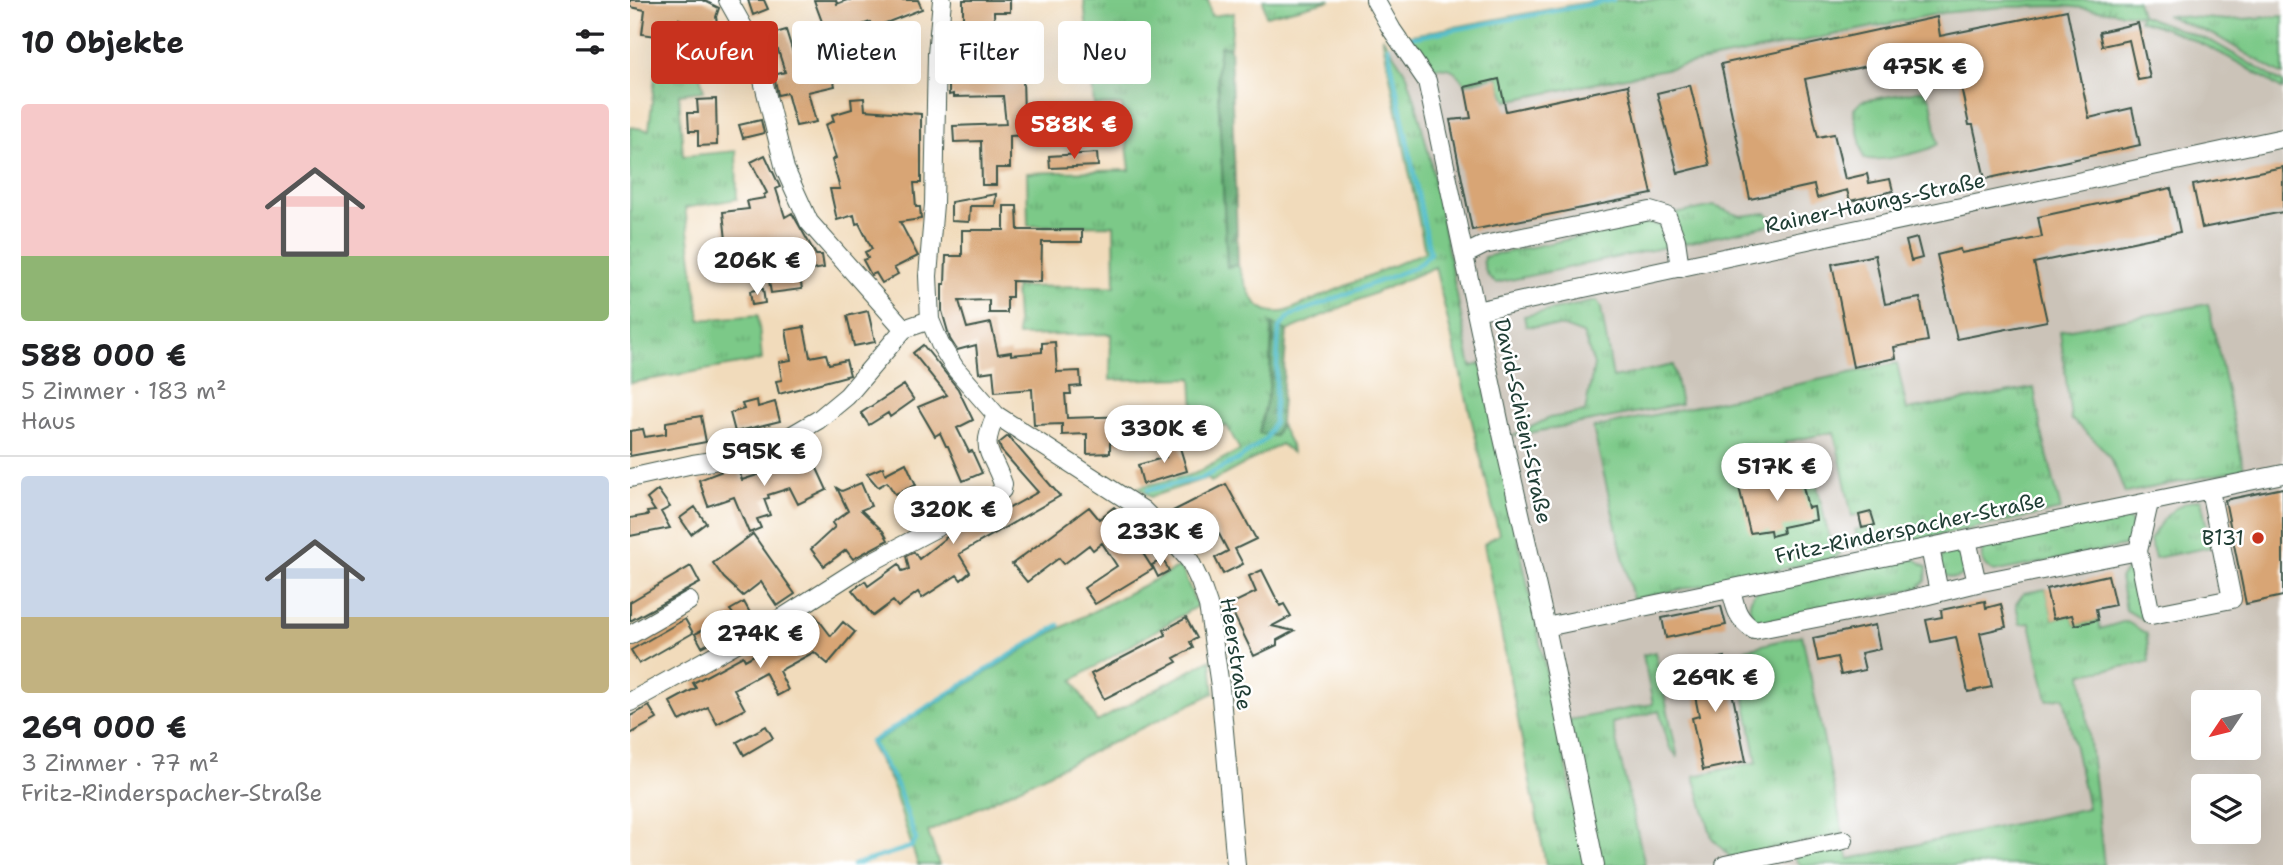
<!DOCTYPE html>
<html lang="de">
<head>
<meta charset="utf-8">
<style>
	body { margin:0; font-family:"Shantell Sans",sans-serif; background:#f6f6f6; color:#202124; height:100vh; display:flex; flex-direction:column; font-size:26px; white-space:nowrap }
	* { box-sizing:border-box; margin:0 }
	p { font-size:23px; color:#757577 }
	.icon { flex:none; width:38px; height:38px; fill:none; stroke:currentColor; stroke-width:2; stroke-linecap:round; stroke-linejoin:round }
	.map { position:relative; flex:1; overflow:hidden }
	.side { display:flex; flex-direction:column; background:#fff; width:630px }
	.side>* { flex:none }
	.banner { position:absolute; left:21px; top:21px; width:665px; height:63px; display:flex; gap:14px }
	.needle { width:46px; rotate:235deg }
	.tools { position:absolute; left:1561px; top:690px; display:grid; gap:14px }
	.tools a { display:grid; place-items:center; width:70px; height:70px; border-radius:7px; background:#fff; box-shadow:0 7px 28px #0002; font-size:35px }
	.price { position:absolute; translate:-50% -60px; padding:0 16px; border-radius:24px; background:#fff; color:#222; font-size:23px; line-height:46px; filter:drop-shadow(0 2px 4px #0008) }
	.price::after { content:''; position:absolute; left:50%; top:42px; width:21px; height:16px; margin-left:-10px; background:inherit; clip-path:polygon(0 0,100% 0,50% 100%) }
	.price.selected { background:#c8321e; color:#fff }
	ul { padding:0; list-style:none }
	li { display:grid; align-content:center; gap:14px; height:371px; padding:0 21px }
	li+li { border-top:2px solid #e0e0e0 }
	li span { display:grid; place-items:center; height:217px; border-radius:7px; color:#555 }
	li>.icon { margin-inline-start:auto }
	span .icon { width:126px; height:126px; fill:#fffc; stroke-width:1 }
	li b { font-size:30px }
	h2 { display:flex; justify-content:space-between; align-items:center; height:84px; padding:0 21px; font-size:30px }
	.pill { padding:0 24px; border-radius:7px; background:#fff; box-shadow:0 7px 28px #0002; font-size:24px; line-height:63px }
	.pill.selected { background:#c8321e; color:#fff }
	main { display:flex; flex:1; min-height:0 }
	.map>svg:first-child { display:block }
	.industrial { fill:#cbc3b8; fill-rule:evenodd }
	.grass { fill:url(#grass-tufts); stroke:#4e835e; stroke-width:2 }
	.forest { fill:url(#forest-firs); stroke:#427554; stroke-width:2 }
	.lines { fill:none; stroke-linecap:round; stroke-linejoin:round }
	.stream { stroke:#4fbcc9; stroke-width:4.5 }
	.building { fill:#d8a574 }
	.minor-casing { stroke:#3e5548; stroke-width:20 }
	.minor { stroke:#fff; stroke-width:18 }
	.poi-dot { fill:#c8321e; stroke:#fff; stroke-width:2.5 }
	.labels { text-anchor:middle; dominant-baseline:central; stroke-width:5; stroke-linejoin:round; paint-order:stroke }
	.street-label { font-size:21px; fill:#1f3d34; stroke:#fff }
	.poi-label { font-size:21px; fill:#1f3d34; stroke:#fff; text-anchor:end }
</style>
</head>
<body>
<main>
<section class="side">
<h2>10 Objekte<svg class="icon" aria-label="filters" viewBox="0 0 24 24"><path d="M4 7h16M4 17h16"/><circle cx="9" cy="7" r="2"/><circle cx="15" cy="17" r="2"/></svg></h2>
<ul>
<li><span style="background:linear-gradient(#f6c9c9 70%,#8fb573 0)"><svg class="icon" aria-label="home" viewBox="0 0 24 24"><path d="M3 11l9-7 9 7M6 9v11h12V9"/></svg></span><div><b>588 000 €</b><p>5 Zimmer · 183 m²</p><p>Haus</p></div></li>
<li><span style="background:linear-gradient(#c9d6e8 65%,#c2b280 0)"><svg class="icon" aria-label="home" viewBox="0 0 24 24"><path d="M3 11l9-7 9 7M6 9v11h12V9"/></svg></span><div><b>269 000 €</b><p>3 Zimmer · 77 m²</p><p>Fritz-Rinderspacher-Straße</p></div></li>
</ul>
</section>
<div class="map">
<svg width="1653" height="865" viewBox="0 0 1653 865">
	<defs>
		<pattern id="grass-tufts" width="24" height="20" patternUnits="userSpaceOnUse" patternTransform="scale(1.75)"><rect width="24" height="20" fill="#7cc988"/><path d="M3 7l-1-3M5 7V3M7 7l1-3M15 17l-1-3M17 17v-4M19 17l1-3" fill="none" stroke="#65a470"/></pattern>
		<pattern id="forest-firs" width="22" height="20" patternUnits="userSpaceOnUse" patternTransform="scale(1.75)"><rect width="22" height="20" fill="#65ad74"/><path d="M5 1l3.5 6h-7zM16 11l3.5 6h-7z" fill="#538e60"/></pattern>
	</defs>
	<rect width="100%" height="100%" fill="#fff"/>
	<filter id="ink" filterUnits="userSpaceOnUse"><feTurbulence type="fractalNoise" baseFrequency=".0143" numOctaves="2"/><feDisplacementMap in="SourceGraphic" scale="14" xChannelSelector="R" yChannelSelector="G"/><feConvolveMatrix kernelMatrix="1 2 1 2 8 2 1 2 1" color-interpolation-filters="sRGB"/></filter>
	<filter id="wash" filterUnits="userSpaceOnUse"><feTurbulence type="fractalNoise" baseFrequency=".00686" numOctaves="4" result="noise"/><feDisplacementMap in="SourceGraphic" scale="28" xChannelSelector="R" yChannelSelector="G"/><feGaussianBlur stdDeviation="1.57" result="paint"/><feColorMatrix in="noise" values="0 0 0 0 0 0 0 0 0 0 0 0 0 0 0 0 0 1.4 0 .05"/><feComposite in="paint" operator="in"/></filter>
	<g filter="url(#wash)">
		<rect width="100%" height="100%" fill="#f1dbbb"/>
		<!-- industrial -->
		<path class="industrial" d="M969 0H1653V865H957L851 364 841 368 800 159 786 103 777 75 758 45 775 36ZM1573 702H1619V747H1573ZM1573 786H1619V831H1573Z"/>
		<!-- grass -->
		<path class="grass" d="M454 0H578L581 16 604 13 600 47H590L587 70 597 267 608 265C618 290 624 319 657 311L795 252 752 36 777 75 786 103 800 159 841 367 851 364 957 865H916L854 544 869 534 805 267 657 331 642 325 639 390 629 433 645 436 650 424 661 445 662 453 651 444 581 482 577 478 520 497 509 487 564 474 610 450 597 426 565 428 562 378 480 380 481 334 388 336 385 287 485 286 484 225 398 226 397 173 500 170 492 105H464Z
			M633 0H701L636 16Z
			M969 0H1507L1511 15 1583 42 1653 83V90C1609 61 1561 35 1509 20L1510 15 1435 6 1373 7 1312 13 877 101 867 76 835 84C821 65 821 68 799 67L777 36Z
			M1535 15 1598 20 1653 16V75L1586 36Z
			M64 52 74 91 49 94 53 156 106 151 107 199 55 208 70 320 128 315 132 360 0 383V127L19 130 26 65Z
			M1293 90 1301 100 1308 144C1298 152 1247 163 1234 158L1224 115V109L1232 101Z
			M1084 206 1111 216 1136 213 1149 223 1052 244 1045 214Z
			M1017 223 1032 226 1041 246 866 283C857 278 852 267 854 257L863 255Z
			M967 301 971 308 983 378 1043 365 1051 404 883 436 919 418 955 412 964 365 953 334 934 327 896 326 894 316Z
			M1578 304 1614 469 1495 493C1480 450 1474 448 1441 419L1430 331Z
			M1267 363 1277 410 1404 388 1411 429 1431 510 1238 550C1228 546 1227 540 1225 530L1244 525 1242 512 1222 516 1204 432 1155 442 1158 455 1187 449 1195 454 1197 464 1183 468 1200 542 1213 540 1211 553 1205 558 1003 599 963 428Z
			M1571 499 1581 547 1525 558 1520 540C1532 518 1545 502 1571 499Z
			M1496 516 1502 523 1503 537 1494 546 1364 572C1353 567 1348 555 1355 544Z
			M1310 564a14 14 0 1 1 28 0a14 14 0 1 1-28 0Z
			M1285 559 1297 567 1296 581 1288 588 1133 623C1118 616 1116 604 1125 592Z
			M1501 565 1508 599 1512 602 1517 622 1496 610 1490 578Z
			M551 566 567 606 443 680 467 722 581 659 584 693 298 832 309 865H288L261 782 240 745 417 635Z
			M1416 589 1423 619 1438 616 1436 609 1440 608 1445 625 1468 620 1470 629 1496 621 1517 634 1519 662 1452 674 1474 865H1171L1166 861 1165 856 1215 847 1219 859 1458 808 1434 697 1417 700 1400 623 1390 624 1386 604 1394 593Z
			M1172 635 1213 834 1100 857 1082 838 1064 776 1127 762 1108 662 1109 654 1117 649Z
			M1025 652 1048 758 1039 746 1029 711 982 723 1015 865H970L939 720 1023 704 1013 655Z"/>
		<!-- forest -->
		<path class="forest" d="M590 46 600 47 608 265 597 267 587 70Z
			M641 324 657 331 650 423 645 436 629 433 639 390 643 331Z"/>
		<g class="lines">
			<!-- stream -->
			<path class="stream" d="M779 38 983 0
				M518 490 572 478 609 459 636 439 644 422 649 328 660 316 783 268 793 261 800 253 758 47
				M223 865 281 847 286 840 267 785 241 742 429 625"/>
		</g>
		<g id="blocks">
			<!-- building -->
			<path class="building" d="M0 0H73L89 8 86 17 89 34 103 31 109 45 77 47 74 30 49 19 47 26 29 21 26 36 12 34 15 10 0 7Z
				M118 0H134L138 9 123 15Z
				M184 0H206L207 4 217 0H288L292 9 243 28 240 22 198 38Z
				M333 0H380V12H364L365 39H384L385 79 393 78 394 114 396 113 398 135 380 136V168H366V185H352L351 141 324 142 323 126 376 124 373 96 323 97V94L319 95V57L337 56V34L320 35 322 21 333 20Z
				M1437 10 1459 118 1502 108 1510 145 1355 179 1343 125H1339L1323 48 1175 79 1188 137 1204 134 1215 179 1237 174 1239 183 1260 179 1263 191 1220 201 1217 190 1187 198 1184 185 1120 199 1091 64 1307 17 1310 36Z
				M1508 23 1520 78 1508 80 1499 40 1472 46 1469 32Z
				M156 30 168 69 200 64 205 86 178 92 186 122 166 126 157 93 148 95 144 75 155 72 148 50 138 53 132 37Z
				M869 79 876 111 998 85 1022 194 842 230 820 120 841 118 835 87Z
				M1060 85 1080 165 1048 173 1027 93Z
				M234 98 235 110 291 114V183H284L286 207H290L291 219 270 222 288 256 264 268 268 274 252 283 246 273 241 275 233 260 238 258 235 252 242 249 229 223 226 224 224 215 207 220 200 189H210L202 160 206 158 195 125 204 121 202 115 222 109 221 99Z
				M86 99 87 145 68 146V131H59L58 113H68L67 100Z
				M131 120 134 133 113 138 109 125Z
				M467 153 468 166 420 168 419 156Z
				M135 155 150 187 146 189 155 217 162 213 186 255H192L194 268 169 272 172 289 141 293 135 257H131V252L105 255 104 246 100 247 99 239 96 240 93 212 119 209 117 201 135 198 134 195 137 193 121 162Z
				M1653 167V212L1572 228 1563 185Z
				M1541 188 1550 232 1404 263 1417 321 1327 339 1307 255 1330 249 1331 253 1412 237 1408 217Z
				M366 194 365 206H340L339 222 321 221V202Z
				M374 206H387L388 230H452V242H412L411 282 382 281V297H377V313H359V300L329 301 337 328 361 323 368 354 381 352V355L412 352V343L425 342 427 372 450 371 451 386 440 387 441 394H435L437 418 502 416 503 441 480 443V453L457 454V434L432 435V424L404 425 402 389 365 392 363 371 349 373 346 345 327 350 320 339 312 311V284H315L316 256H332V230H374Z
				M1287 238 1292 258 1281 261 1276 241Z
				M1245 255 1255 304 1290 298 1298 341 1264 347 1266 358 1223 367 1202 264Z
				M133 289 135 303 122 305 120 291Z
				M238 311 245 342 224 346 217 316Z
				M174 327 180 357 196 354 199 364 216 360 220 375 149 394 146 381 152 380 149 362 161 360 156 330Z
				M293 345 328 389 343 420 327 428 339 452 342 451 352 473 333 481 318 446H316L310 433 305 436 288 407 317 395 283 353Z
				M274 385 284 400 260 417 258 413 239 425 231 413Z
				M127 400 128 407 145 402 150 421 105 432 100 413 114 409 112 404Z
				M71 416 76 442 0 456V431L13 429 15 437 36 434V422Z
				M378 436 430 496 329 554 340 572 331 580 327 575 292 598 288 592 268 607 263 601 243 616 222 590 235 581 238 586 269 564 272 571 279 569 276 556 284 552 289 559 323 532 339 523 344 531 370 516 369 514 408 492 371 450 369 443Z
				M548 441 557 471 513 484 508 465 536 457 533 445Z
				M179 451 197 490 168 504 160 488 138 495 139 498 134 499 140 515 127 519 131 528 119 533 104 497 78 506 69 480 95 470 108 469 112 480 164 463 162 459Z
				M276 463 286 485 265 494 257 482 248 487 237 474 253 467 255 474Z
				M1161 466 1169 469 1178 508 1184 507 1186 520 1152 527 1153 533 1141 536 1140 530 1120 533 1109 487 1151 477Z
				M231 483 241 506 231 510 253 531 258 540 223 559 216 550 194 566 181 549 205 527 202 523 218 511 207 488 212 491Z
				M596 484 626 539 605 549 613 564 593 574 585 558 598 551 581 519 575 522 573 519 562 525 560 522 551 526 543 511Z
				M1653 488V596L1616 604 1595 500Z
				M28 490 40 507 31 512 40 528 0 536V518L18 515 17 512 25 511 17 499Z
				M65 507 76 523 61 534 50 518Z
				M459 507 469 519 484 507 496 518 494 520 506 536 503 538 523 569 465 604 454 588 487 566 472 543 463 550 459 545 434 564 429 558 397 582 382 564Z
				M1241 512 1245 525 1232 528 1229 515Z
				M123 534 165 594 147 606 131 582 113 596 94 578 83 563Z
				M533 559 539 571 528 577 522 565Z
				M61 566 70 583 0 621V602Z
				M632 570 650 606 654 604 661 616 642 626 664 631 647 640V645L624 656 599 605 626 592 619 576Z
				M1478 575 1485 605 1466 609 1468 620 1445 625 1442 615 1423 619 1416 589Z
				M1355 601 1356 608 1371 604 1376 627 1350 633 1362 687 1338 692 1326 637 1301 642 1296 620 1312 617 1311 610Z
				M114 602 124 620 72 647 65 634 103 614 100 610Z
				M1091 606 1096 625 1036 638 1032 618Z
				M185 615 201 636 213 622 225 632 198 664 184 652 149 671 158 690 147 696 135 672 104 689 115 709 87 724 78 707 50 721 40 702 66 688 63 683 113 656 115 660 166 632 164 630Z
				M556 618 567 638 560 642 563 648 544 658 547 662 474 699 461 674 536 635 534 630Z
				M55 619 63 633 9 664 1 650Z
				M1245 625 1250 649 1231 653 1235 670 1211 675 1207 657 1188 661 1183 638Z
				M1095 657 1116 761 1073 770 1062 718 1069 716 1063 686 1056 688 1051 666Z
				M19 706 27 719 0 734V716Z
				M136 726 143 738 114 755 107 742Z"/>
		</g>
	</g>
	<g filter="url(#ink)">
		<use href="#blocks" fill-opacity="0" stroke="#3e5548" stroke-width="2"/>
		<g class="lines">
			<!-- minor casing -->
			<g class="minor-casing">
				<path id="minor" d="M98 0 125 48 155 169 179 222 274 329
					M312 0 307 54 304 204 298 276 300 320 310 344 325 368 366 415 513 510 537 534 560 561 570 582 578 605 590 686 606 865
					M745 0 762 30 797 81 870 425 916 627 965 865
					M834 255 854 245 1020 211 1037 216 1046 240 1050 268
					M846 311 1653 138
					M0 478 63 464 108 457 152 441 188 420 217 396 274 329 300 320
					M1519 503 1508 551 1521 615 1602 599 1580 490
					M1300 548 1309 592
					M1347 583 1508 551
					M1101 589C1105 607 1107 619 1124 630L1274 601 1347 583 1337 540
					M916 627 1653 474
					M0 635 59 601
					M0 702 152 618 232 567 366 496 372 490 373 484C361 449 349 453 366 415
					M1095 865 1214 840"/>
			</g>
			<!-- minor -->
			<use href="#minor" class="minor"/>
		</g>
	</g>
	<!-- markers -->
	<circle class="poi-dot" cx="1628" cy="538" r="7"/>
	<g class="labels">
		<!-- street labels -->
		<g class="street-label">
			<text transform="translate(1245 203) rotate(-12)">Rainer-Haungs-Straße</text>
			<text transform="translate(893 421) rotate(78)">David-Schieni-Straße</text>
			<text transform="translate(1280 528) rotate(-12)">Fritz-Rinderspacher-Straße</text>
			<text transform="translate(606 654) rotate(81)">Heerstraße</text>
		</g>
		<!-- poi labels -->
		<g class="poi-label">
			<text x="1614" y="538">B131</text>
		</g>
	</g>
</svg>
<div class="tools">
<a><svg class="needle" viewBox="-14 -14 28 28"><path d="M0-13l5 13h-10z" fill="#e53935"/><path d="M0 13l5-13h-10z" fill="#757577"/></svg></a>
<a><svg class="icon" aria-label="layers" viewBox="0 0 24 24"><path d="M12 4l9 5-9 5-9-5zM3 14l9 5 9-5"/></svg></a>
</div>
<b class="price" style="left:1295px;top:103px">475K €</b>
<b class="price selected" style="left:444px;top:161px">588K €</b>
<b class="price" style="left:127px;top:297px">206K €</b>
<b class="price" style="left:534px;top:465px">330K €</b>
<b class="price" style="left:134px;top:488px">595K €</b>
<b class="price" style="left:1147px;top:503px">517K €</b>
<b class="price" style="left:323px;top:546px">320K €</b>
<b class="price" style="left:530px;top:568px">233K €</b>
<b class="price" style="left:130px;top:670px">274K €</b>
<b class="price" style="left:1085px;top:714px">269K €</b>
<div class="banner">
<a class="pill selected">Kaufen</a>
<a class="pill">Mieten</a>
<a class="pill">Filter</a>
<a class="pill">Neu</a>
</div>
</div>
</main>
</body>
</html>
